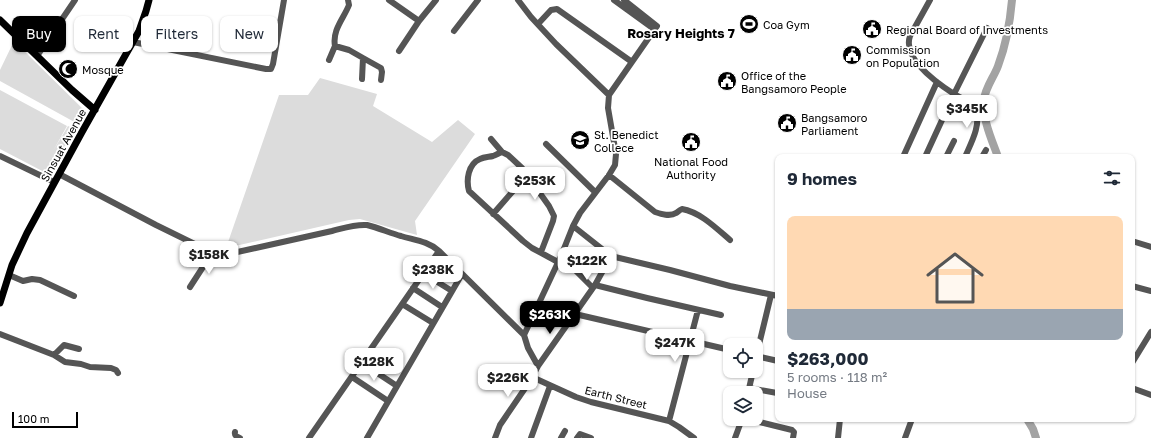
<!DOCTYPE html>
<html lang="en">
<head>
<meta charset="utf-8">
<style>
	body { margin:0; font-family:"Golos Text",sans-serif; background:#f6f6f7; color:#1f2937; height:100vh; display:flex; flex-direction:column; font-size:15px; white-space:nowrap }
	* { box-sizing:border-box; margin:0 }
	p { font-size:13px; color:#747a83 }
	.icon { flex:none; width:22px; height:22px; fill:none; stroke:currentColor; stroke-width:2; stroke-linecap:round; stroke-linejoin:round }
	.map { position:relative; flex:1; overflow:hidden }
	.side { position:absolute; left:775px; top:154px; width:360px; height:268px; display:flex; flex-direction:column; background:#fff; border-radius:8px; box-shadow:0 1px 3px #0004 }
	.side>* { flex:none }
	.banner { position:absolute; left:12px; top:16px; width:380px; height:36px; display:flex; gap:8px }
	.fabs { position:absolute; left:723px; top:338px; display:grid; gap:8px }
	.fabs a { display:grid; place-items:center; width:40px; height:40px; border-radius:8px; background:#fff; box-shadow:0 1px 3px #0004; font-size:20px }
	.scale { position:absolute; left:12px; bottom:10px; width:66px; box-sizing:border-box; padding-left:4px; border:2px solid #000; border-top:0; font-size:11px; line-height:14px; white-space:nowrap; color:#000; -webkit-text-stroke:3px #fff; paint-order:stroke }
	.price { position:absolute; translate:-50% -34px; padding:0 9px; border-radius:8px; background:#fff; color:#222; font-size:13px; line-height:26px; filter:drop-shadow(0 1px 2px #0008) }
	.price::after { content:''; position:absolute; left:50%; top:24px; width:12px; height:9px; margin-left:-6px; background:inherit; clip-path:polygon(0 0,100% 0,50% 100%) }
	.price.selected { background:#000; color:#fff }
	ul { padding:0; list-style:none }
	li { display:grid; align-content:center; gap:8px; height:212px; padding:0 12px }
	li span { display:grid; place-items:center; height:124px; border-radius:8px; color:#555 }
	li>.icon { margin-inline-start:auto }
	span .icon { width:72px; height:72px; fill:#fffc; stroke-width:1 }
	li b { font-size:17px }
	h2 { display:flex; justify-content:space-between; align-items:center; height:48px; padding:0 12px; font-size:17px }
	.chip { padding:0 14px; border-radius:8px; background:#fff; box-shadow:0 1px 3px #0004; font-size:14px; line-height:36px }
	.chip.selected { background:#000; color:#fff }
	.map>svg:first-child { display:block }
	.green { fill:#dcdcdc }
	.lines { fill:none; stroke-linecap:round; stroke-linejoin:round }
	.river { stroke:#a3a3a3; stroke-width:8 }
	.minor { stroke:#555; stroke-width:6 }
	.major { stroke:#000; stroke-width:7 }
	.labels { text-anchor:middle; dominant-baseline:central; stroke-width:3.5; stroke-linejoin:round; paint-order:stroke }
	.poi-label { font-size:11px; fill:#000; stroke:#fff; text-anchor:start }
	.street-label { font-size:11px; fill:#000; stroke:#fff }
	.quarter-label { font-size:13px; font-weight:bold; fill:#000; stroke:#fff }
</style>
</head>
<body>
<div class="map">
<svg width="1151" height="438" viewBox="0 0 1151 438">
	<rect width="100%" height="100%" fill="#fff"/>
	<!-- green -->
	<path class="green" d="M14 41 85 111 78 124 0 81V70Z
		M320 78 377 94 373 106 432 142 458 120 475 134 415 221 417 235 360 219 349 220 226 248 279 95H308Z
		M0 90 67 126 53 151 68 126 74 129 50 175 0 149Z"/>
	<g class="lines">
		<!-- river -->
		<path class="river" d="M998 157C992 140 982 119 984 100 985 88 994 77 998 66 1006 45 1010 23 1012 0
			M1027 419 1033 429 1036 438"/>
		<!-- minor -->
		<path class="minor" d="M348 0 349 5C344 18 332 30 335 46L349 50 363 58 362 79
			M389 0 419 21 436 0
			M518 0 531 17 556 44 609 95
			M614 0 654 29
			M930 0 910 36C902 59 937 83 954 94 960 98 973 102 976 110 981 126 971 143 965 157
			M538 24 551 10 557 9 632 62
			M454 31 478 0
			M133 42 266 69H271L273 64 284 0
			M399 51 419 21
			M37 56 75 0
			M363 58 381 68 382 72 381 80
			M329 60 335 46
			M491 139 502 152 508 155 522 168 549 206 554 216 553 221 541 252
			M546 144 595 192
			M502 152C499 153 496 155 493 156 489 157 484 157 480 159 468 164 466 180 469 191L523 241 532 248 558 262
			M0 156 54 182
			M903 157 937 82
			M925 157 954 94 987 28
			M946 157 954 141
			M982 157 986 150
			M59 174 156 225 215 254 224 255 332 231C344 228 355 224 367 225 379 228 390 233 401 236 414 240 428 241 439 251L524 335
			M609 175 655 212C661 214 670 217 676 213 678 212 679 210 682 209 700 212 716 228 730 240
			M493 214 527 175
			M573 226 611 256 670 270 730 286 778 296
			M1132 241 1151 247
			M561 256 593 288
			M423 273 452 291
			M9 275 23 281 32 279 40 280 74 296
			M595 285 647 298 721 315
			M1132 286 1151 291
			M190 287 212 253
			M413 288 442 307
			M402 304 433 323
			M575 314 730 350
			M0 334 54 355 65 362 81 364 90 367 111 368 116 370 118 373
			M54 355 64 345 79 349
			M756 356 778 361
			M756 357 771 295
			M362 363 397 386
			M1132 363 1151 332
			M538 366 528 348 524 335 561 256 573 226 580 213 609 175 615 165 616 154 608 108 609 95 657 26 624 0
			M352 377 388 401
			M532 377 576 397 591 402 669 421 679 427 694 438
			M749 388 777 393
			M1132 388 1151 395
			M748 393 753 371
			M747 419 792 430 794 432 793 438
			M981 419H982
			M669 421 698 310
			M235 432C234 436 237 437 240 438
			M309 438 439 251
			M367 438 462 274
			M495 438 500 425 530 381 538 366 595 285 611 256
			M531 438 550 386
			M561 438 565 431
			M577 438 580 434 591 438
			M735 438 742 419
			M838 438 840 419
			M905 438 912 419"/>
		<!-- major -->
		<path class="major" d="M0 20 72 90 95 110
			M0 303 12 265 27 233 82 132 139 31 146 11 149 0"/>
	</g>
	<!-- icons -->
	<defs>
		<g id="stadium-disc" transform="scale(1)"><circle r="9.5" fill="#000" stroke="#fff"/><path d="M0-5a6.5 5 0 1 0 0 10a6.5 5 0 1 0 0-10ZM-3.5-1.8h7v3.6h-7Z" fill="#fff"/></g>
		<g id="civic-disc" transform="scale(1)"><circle r="9.5" fill="#000" stroke="#fff"/><path d="M-.6-6.5H3V-4.5H.6V-3L4-1V1h2V6H-6V1h2V-1L-.6-3ZM-1.2 2.5V6h2.4V2.5Z" fill="#fff"/></g>
		<g id="mosque-disc" transform="scale(1)"><circle r="9.5" fill="#000" stroke="#fff"/><path d="M3.5-4.9A6 6 0 1 0 3.5 4.9A5 5 0 1 1 3.5-4.9Z" fill="#fff"/></g>
		<g id="university-disc" transform="scale(1)"><circle r="9.5" fill="#000" stroke="#fff"/><path d="M0-5L7-2L0 1L-7-2ZM-4 1L0 2.5L4 1V4Q0 6-4 4Z" fill="#fff"/></g>
	</defs>
	<g fill-rule="evenodd">
		<use href="#stadium-disc" x="749" y="24"/>
		<use href="#civic-disc" x="872" y="29"/>
		<use href="#civic-disc" x="852" y="55"/>
		<use href="#mosque-disc" x="68" y="69"/>
		<use href="#civic-disc" x="727" y="81"/>
		<use href="#civic-disc" x="787" y="123"/>
		<use href="#university-disc" x="580" y="140"/>
		<use href="#civic-disc" x="691" y="142"/>
	</g>
	<g class="labels">
		<!-- poi labels -->
		<g class="poi-label">
			<text x="763" y="24">Coa Gym</text>
			<text x="886" y="29">Regional Board of Investments</text>
			<text x="866" y="49">Commission<tspan x="866" dy="13">on Population</tspan></text>
			<text x="82" y="69">Mosque</text>
			<text x="741" y="75">Office of the<tspan x="741" dy="13">Bangsamoro People</tspan></text>
			<text x="801" y="117">Bangsamoro<tspan x="801" dy="13">Parliament</tspan></text>
			<text x="594" y="134">St. Benedict<tspan x="594" dy="13">Collece</tspan></text>
			<text x="691" y="161" text-anchor="middle">National Food<tspan x="691" dy="13">Authority</tspan></text>
		</g>
		<!-- street labels -->
		<g class="street-label">
			<text transform="translate(63 145) rotate(-61)">Sinsuat Avenue</text>
			<text transform="translate(616 397) rotate(14)">Earth Street</text>
		</g>
		<!-- quarter labels -->
		<g class="quarter-label">
			<text x="681" y="33">Rosary Heights 7</text>
		</g>
	</g>
</svg>
<div class="fabs">
<a><svg class="icon" aria-label="locate" viewBox="0 0 24 24"><circle cx="12" cy="12" r="6"/><path d="M12 2v4M12 18v4M2 12h4M18 12h4"/></svg></a>
<a><svg class="icon" aria-label="layers" viewBox="0 0 24 24"><path d="M12 4l9 5-9 5-9-5zM3 14l9 5 9-5"/></svg></a>
</div>
<div class="scale">100 m</div>
<b class="price" style="left:967px;top:129px">$345K</b>
<b class="price" style="left:535px;top:201px">$253K</b>
<b class="price" style="left:209px;top:275px">$158K</b>
<b class="price" style="left:587px;top:281px">$122K</b>
<b class="price" style="left:433px;top:290px">$238K</b>
<b class="price selected" style="left:550px;top:335px">$263K</b>
<b class="price" style="left:675px;top:363px">$247K</b>
<b class="price" style="left:374px;top:382px">$128K</b>
<b class="price" style="left:508px;top:398px">$226K</b>
<div class="banner">
<a class="chip selected">Buy</a>
<a class="chip">Rent</a>
<a class="chip">Filters</a>
<a class="chip">New</a>
</div>
<section class="side">
<h2>9 homes<svg class="icon" aria-label="filters" viewBox="0 0 24 24"><path d="M4 7h16M4 17h16"/><circle cx="9" cy="7" r="2"/><circle cx="15" cy="17" r="2"/></svg></h2>
<ul>
<li><span style="background:linear-gradient(#ffd9b3 75%,#9aa5b1 0)"><svg class="icon" aria-label="home" viewBox="0 0 24 24"><path d="M3 11l9-7 9 7M6 9v11h12V9"/></svg></span><div><b>$263,000</b><p>5 rooms · 118 m²</p><p>House</p></div></li>
</ul>
</section>
</div>
</body>
</html>
